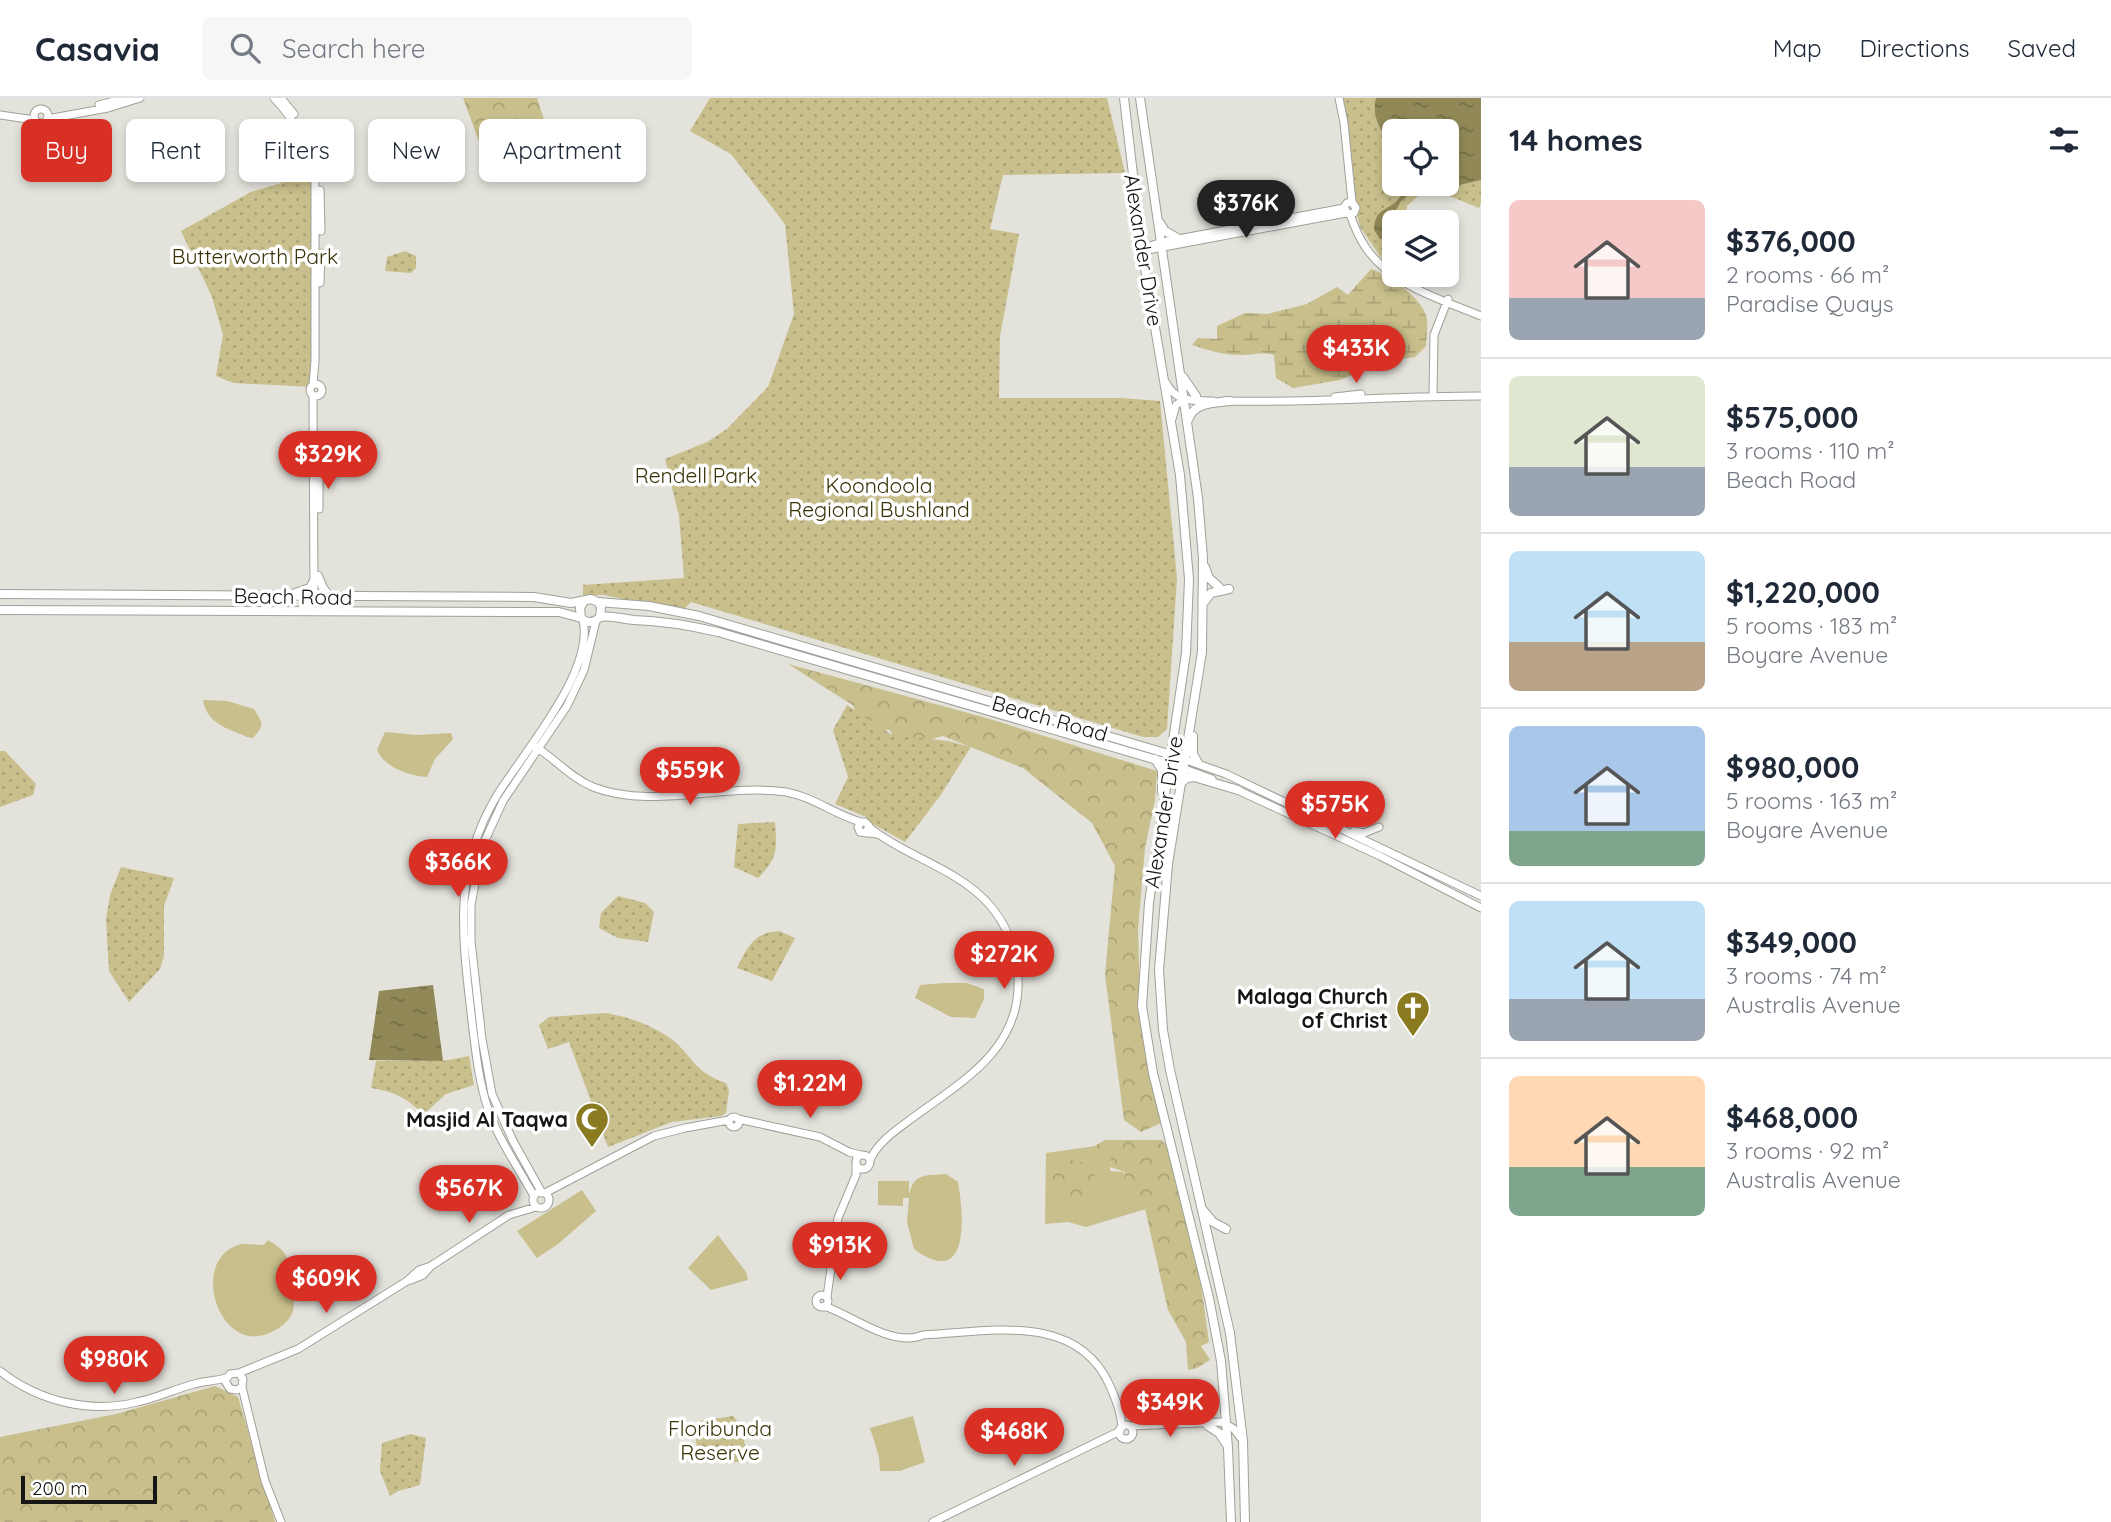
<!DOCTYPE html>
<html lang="en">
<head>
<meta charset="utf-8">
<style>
	body { margin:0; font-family:Quicksand,sans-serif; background:#f6f6f7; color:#1f2937; height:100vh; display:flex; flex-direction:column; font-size:26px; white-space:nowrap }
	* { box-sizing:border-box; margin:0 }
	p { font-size:23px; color:#747a83 }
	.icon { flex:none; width:38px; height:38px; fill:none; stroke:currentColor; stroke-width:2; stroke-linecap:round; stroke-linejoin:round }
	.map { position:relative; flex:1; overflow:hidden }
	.sheet { display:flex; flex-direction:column; background:#fff; width:630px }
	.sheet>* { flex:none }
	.top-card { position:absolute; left:21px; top:21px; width:665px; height:63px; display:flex; gap:14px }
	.fabs { position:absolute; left:1382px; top:21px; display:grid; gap:14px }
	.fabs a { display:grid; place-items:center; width:77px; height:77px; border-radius:10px; background:#fff; box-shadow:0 4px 10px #0003; font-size:35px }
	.scale { position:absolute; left:21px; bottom:18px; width:136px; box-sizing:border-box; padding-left:7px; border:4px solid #161614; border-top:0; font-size:19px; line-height:24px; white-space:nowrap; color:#161614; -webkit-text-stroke:5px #fff; paint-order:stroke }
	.price { position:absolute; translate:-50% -60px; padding:0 16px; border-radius:24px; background:#d93025; color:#fff; font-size:23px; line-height:46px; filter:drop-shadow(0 2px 4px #0008) }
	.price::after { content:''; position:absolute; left:50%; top:42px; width:21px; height:16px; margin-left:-10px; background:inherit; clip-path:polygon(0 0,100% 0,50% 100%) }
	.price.selected { background:#222; color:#fff }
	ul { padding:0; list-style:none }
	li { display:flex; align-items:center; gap:21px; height:175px; padding:0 28px }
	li+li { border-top:2px solid #e0e1e3 }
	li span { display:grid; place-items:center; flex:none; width:196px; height:140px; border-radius:10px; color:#555 }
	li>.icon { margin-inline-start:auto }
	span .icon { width:84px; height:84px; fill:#fffc; stroke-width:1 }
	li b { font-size:30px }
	h2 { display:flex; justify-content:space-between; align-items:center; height:84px; padding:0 28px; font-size:30px }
	.chip { padding:0 24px; border-radius:10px; background:#fff; box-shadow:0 4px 10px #0003; font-size:24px; line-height:63px }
	.chip.selected { background:#d93025; color:#fff }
	header { display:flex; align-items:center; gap:42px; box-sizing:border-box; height:98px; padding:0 35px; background:#fff; border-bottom:2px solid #e0e1e3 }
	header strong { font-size:33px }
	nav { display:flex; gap:38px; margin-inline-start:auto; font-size:24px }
	.search { width:490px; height:63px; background:#f6f6f7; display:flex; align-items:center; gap:18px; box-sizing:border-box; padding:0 24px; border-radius:10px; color:#747a83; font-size:26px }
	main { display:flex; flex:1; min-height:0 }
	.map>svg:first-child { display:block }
	.grass { fill:#c8bf8c }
	.forest { fill:url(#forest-crowns) }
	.wetland { fill:url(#wetland-marsh) }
	.park { fill:url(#park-dots) }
	.water { fill:url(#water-ripples) }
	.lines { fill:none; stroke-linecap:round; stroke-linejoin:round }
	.secondary-casing { stroke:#a1a099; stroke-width:9 }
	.primary-casing { stroke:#a1a099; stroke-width:10 }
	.secondary { stroke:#fff; stroke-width:7 }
	.primary { stroke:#fff; stroke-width:8 }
	.labels { text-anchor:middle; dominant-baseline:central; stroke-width:7; stroke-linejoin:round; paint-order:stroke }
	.street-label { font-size:21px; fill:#161614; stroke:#fff }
	.park-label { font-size:21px; fill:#3a3308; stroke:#fff }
	.poi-label { font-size:21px; font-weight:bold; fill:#161614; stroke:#fff; text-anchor:end }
</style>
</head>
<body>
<header>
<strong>Casavia</strong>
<div class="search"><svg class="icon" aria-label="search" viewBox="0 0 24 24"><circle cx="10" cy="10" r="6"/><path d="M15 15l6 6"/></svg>Search here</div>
<nav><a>Map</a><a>Directions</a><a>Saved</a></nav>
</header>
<main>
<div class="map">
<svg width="1481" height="1424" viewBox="0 0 1481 1424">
	<defs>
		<pattern id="forest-crowns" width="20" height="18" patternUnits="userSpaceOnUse" patternTransform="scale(1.75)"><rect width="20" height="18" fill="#c8bf8c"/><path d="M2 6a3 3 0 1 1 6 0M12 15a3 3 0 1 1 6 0" fill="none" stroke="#aba378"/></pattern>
		<pattern id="wetland-marsh" width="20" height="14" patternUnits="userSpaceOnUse" patternTransform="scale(1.75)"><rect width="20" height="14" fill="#c8bf8c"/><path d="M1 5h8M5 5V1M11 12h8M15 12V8" fill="none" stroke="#aba378"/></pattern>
		<pattern id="park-dots" width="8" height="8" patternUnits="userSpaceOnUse" patternTransform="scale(1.75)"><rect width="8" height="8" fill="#c8bf8c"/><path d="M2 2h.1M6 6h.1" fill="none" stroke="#aba378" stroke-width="1.8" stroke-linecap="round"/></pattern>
		<pattern id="water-ripples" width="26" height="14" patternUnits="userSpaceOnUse" patternTransform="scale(1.75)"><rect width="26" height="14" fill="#908856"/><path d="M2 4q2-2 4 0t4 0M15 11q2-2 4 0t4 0" fill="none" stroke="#756e46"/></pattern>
	</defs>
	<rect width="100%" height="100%" fill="#e3e2db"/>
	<!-- grass -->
	<path class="grass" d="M203 602 227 603 254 611C263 626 265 626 253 640L247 639C227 630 207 626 203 602Z
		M385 634 417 637 451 635 453 641 435 661 427 679C409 678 384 669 377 652Z
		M945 885H966L984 891V901L975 920 951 919 915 900 920 887Z
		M1117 1045 1110 1066V1073L1124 1074 1125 1082 1146 1111 1086 1129 1068 1124 1045 1126 1046 1055Z
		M946 1076 958 1084C964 1118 970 1192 914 1151L907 1124 909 1100H903V1108L878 1107V1083H909V1097C914 1074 926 1078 946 1076Z
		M582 1092 596 1113 558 1146 537 1160 517 1133Z
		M718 1137 746 1174 748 1182 711 1192 688 1170Z
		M268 1142C274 1146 281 1150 285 1156 292 1167 296 1200 293 1213 289 1228 264 1241 249 1238 212 1231 196 1161 238 1147 245 1145 256 1147 264 1147Z
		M913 1318 925 1364 900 1373H880L879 1359 870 1330Z"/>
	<!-- forest -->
	<path class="forest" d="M463 0H537L546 28 481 49Z
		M788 566 983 619 1157 673 1155 702 1145 750 1138 831 1140 904 1161 1025 1141 1034 1124 1022 1105 877 1115 768 1092 725 1023 670 943 638 917 645 899 654 890 632H875L856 623 854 608Z
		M1105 1042H1162L1170 1052 1200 1180 1209 1244 1201 1248 1210 1262 1197 1270 1188 1272 1186 1244 1168 1212 1145 1111 1121 1099 1125 1074 1110 1069 1111 1055 1093 1049Z
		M1071 1062 1081 1064 1101 1083C1099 1096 1090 1104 1085 1117L1079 1118 1068 1104 1058 1100 1051 1079 1059 1066Z
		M215 1288 238 1299 275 1424H0V1339L116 1316Z"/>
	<!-- wetland -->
	<path class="wetland" d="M1371 171C1389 177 1424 201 1427 221 1428 229 1426 240 1426 248L1415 259 1384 264 1340 282 1293 290 1276 280 1274 257C1262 253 1254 257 1241 257 1224 257 1207 252 1192 247L1198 240 1217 241V228L1245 215 1267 216 1307 206 1337 189 1348 197Z"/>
	<!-- park -->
	<path class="park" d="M710 0H1107L1125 75 1003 77 990 131 1019 136 1000 238 999 300H1121L1160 303 1177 480 1167 631 1158 639H1143L691 504 682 513 604 497H583V487L684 480 679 418 665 361 707 344 727 331 768 289 794 216 785 126 731 56 690 33Z
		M1342 0H1376C1371 19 1381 36 1395 48V86L1460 87 1481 82V104L1479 110 1428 89 1407 108 1405 124H1395V149L1382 161 1360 129 1354 105Z
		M312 76V289L234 285 216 278 223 237 212 199 181 133 251 94Z
		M405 153 416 158V170L411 175 385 173 387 159Z
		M847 607 892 637 948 643 971 649 940 698 905 744 873 726 866 719 835 706 848 679 833 632Z
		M0 653H5L36 686 33 697 0 709Z
		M775 724C777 752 778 760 758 780L734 769 738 726Z
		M121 769 174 780 164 808V858L160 871 129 904 109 873 106 821 110 797Z
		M618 798 645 805 654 814 648 844 618 840 599 830 601 815Z
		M779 833 795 840 772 883 737 870C747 850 754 834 779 833Z
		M605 915C628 919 647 925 667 938 692 954 690 973 726 985L729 992 726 1015 721 1018 672 1024 608 1049 569 944 548 951 539 927 549 919Z
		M469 958 474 987 446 996 424 1016C404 999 396 994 371 990L376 963H443Z
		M733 1318C743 1328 747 1350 745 1364H710L699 1362 696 1343 700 1323Z
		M411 1336 426 1340 420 1387 398 1393 390 1398 380 1373 382 1345Z"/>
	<!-- water -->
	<path class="water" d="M1376 0H1481V82L1460 87 1444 86H1447V33H1395V48C1381 36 1371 19 1376 0Z
		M1404 94H1408V97L1401 103 1392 119 1395 127V138L1389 142 1380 141 1374 132C1375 112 1383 114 1396 104 1399 101 1401 97 1404 94Z
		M433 887 443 963 369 962 379 893Z"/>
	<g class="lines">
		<!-- secondary casing -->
		<g class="secondary-casing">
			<path id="secondary" d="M274 0C297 24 309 51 315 85V263L313 287
				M281 0 294 16
				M1339 0 1344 25 1352 104 1356 110 1354 115 1348 116 1344 109 1347 105 1352 104
				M99 7 125 0
				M34 18a7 7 0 1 1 14 0a7 7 0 1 1-14 0Z
				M0 17 35 22
				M47 21 108 10 140 0
				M320 92 321 133
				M1350 116C1354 128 1359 140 1366 150 1391 187 1442 202 1481 218
				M1147 149 1162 144 1344 110
				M1142 153 1346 115
				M320 185 321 155
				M1166 285C1177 305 1192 302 1213 303
				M310 292a6 6 0 1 1 12 0a6 6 0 1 1-12 0Z
				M1433 297 1434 237 1448 201
				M313 298 314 493 322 508 336 510
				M1335 299 1361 296
				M1224 303C1310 305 1395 298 1481 298
				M1172 321 1176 307 1184 302
				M319 411V356
				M298 513 311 506 318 496
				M536 649C555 661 571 680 593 689 652 712 724 685 786 694 814 699 835 717 861 724
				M1172 657 1226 676 1481 798
				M1171 666 1212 681
				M1233 690 1380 758 1481 810
				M870 730C905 758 955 770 987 804 1007 826 1017 851 1018 881 1021 952 961 984 911 1021 895 1033 878 1044 870 1062
				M1354 733 1364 735 1379 729
				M866 735 869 728 865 724H861L858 729 860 734 877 736
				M729 1024a5 5 0 1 1 10 0a5 5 0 1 1-10 0Z
				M738 1021 820 1039 849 1054 861 1057
				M856 1064a7 7 0 1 1 14 0a7 7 0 1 1-14 0Z
				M533 1102a8 8 0 1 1 16 0a8 8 0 1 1-16 0Z
				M542 1095 513 1043 492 996 482 941 471 843V807L482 749 503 703 567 608 584 572 596 523
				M545 1095 654 1038 685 1030 729 1022
				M534 1098C519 1071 500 1044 489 1014 478 982 475 948 471 915 462 835 453 772 496 699 522 656 595 574 583 522
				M411 1182 423 1177 431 1168 509 1117 536 1109
				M816 1203a6 6 0 1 1 12 0a6 6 0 1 1-12 0Z
				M827 1199 838 1120 856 1077V1066
				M824 1208C852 1217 892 1250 923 1237 988 1234 1077 1213 1110 1288 1116 1302 1121 1314 1122 1329
				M0 1273C38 1303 90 1316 137 1304 157 1300 175 1291 194 1286 204 1283 215 1283 226 1280
				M239 1275 243 1281 242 1289 237 1292 230 1291 225 1283 230 1276 239 1275 298 1251 407 1183 419 1172 431 1168
				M242 1289 265 1383 281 1424
				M1119 1334a7 7 0 1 1 14 0a7 7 0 1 1-14 0Z
				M1131 1328 1222 1324 1234 1331 1243 1343
				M933 1424 1120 1333"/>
		</g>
		<!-- primary casing -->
		<g class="primary-casing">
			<path id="primary" d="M1124 0 1142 153 1180 377 1189 481 1186 555 1149 805 1142 908 1153 975 1209 1200 1221 1263 1228 1350 1231 1424
				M1140 0 1198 400 1203 460 1202 554 1168 766 1159 872 1163 932 1170 972 1230 1235 1243 1343 1245 1424
				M1160 125 1165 133 1179 141
				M1183 279 1196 298
				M1188 322C1194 304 1214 305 1230 303
				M1205 469 1209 480 1219 489
				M318 478 323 490 330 499
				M295 495 310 490 314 483
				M0 496 534 499 571 505 591 501 598 504 601 509 600 519C594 525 587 526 581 520L580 510 584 503
				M1205 503 1211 495 1229 491
				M598 504 649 508 699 518 1172 657
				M0 512 528 514H559L581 520
				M600 519C612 517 622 521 634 522 665 523 688 527 718 534L1171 666
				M1193 638V656L1198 665
				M1155 661 1162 672V694
				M1181 685 1187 680 1194 679 1238 692
				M1203 1112 1213 1124 1226 1131
				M1208 1328 1219 1335 1227 1347"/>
		</g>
		<!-- secondary -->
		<use href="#secondary" class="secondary"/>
		<!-- primary -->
		<use href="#primary" class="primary"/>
	</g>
	<!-- icons -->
	<defs>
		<g id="church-pin" transform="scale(1.75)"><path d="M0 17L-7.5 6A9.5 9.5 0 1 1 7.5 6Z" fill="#8a7b21" stroke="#fff"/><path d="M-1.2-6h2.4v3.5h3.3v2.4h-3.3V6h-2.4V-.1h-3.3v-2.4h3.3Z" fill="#fff"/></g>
		<g id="mosque-pin" transform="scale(1.75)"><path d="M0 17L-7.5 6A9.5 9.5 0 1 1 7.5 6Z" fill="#8a7b21" stroke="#fff"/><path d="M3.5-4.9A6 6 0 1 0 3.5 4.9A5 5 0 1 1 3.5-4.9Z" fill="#fff"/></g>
	</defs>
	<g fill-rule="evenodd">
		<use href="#church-pin" x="1413" y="910"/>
		<use href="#mosque-pin" x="592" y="1021"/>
	</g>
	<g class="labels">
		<!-- street labels -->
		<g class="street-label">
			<text transform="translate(1144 152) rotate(81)">Alexander Drive</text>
			<text transform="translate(293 498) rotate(1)">Beach Road</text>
			<text transform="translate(1050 620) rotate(16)">Beach Road</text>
			<text transform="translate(1163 714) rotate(-81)">Alexander Drive</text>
		</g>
		<!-- park labels -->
		<g class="park-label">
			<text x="255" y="158">Butterworth Park</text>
			<text x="696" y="377">Rendell Park</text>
			<text x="879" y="387">Koondoola<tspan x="879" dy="24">Regional Bushland</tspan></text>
			<text x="720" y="1330">Floribunda<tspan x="720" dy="24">Reserve</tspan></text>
		</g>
		<!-- poi labels -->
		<g class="poi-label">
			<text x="1388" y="898">Malaga Church<tspan x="1388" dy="24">of Christ</tspan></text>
			<text x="568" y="1021">Masjid Al Taqwa</text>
		</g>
	</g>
</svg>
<div class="fabs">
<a><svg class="icon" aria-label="locate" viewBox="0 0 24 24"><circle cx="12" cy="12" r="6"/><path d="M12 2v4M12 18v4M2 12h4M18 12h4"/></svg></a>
<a><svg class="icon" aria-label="layers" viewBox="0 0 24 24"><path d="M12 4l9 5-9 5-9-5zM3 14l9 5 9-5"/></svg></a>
</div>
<div class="scale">200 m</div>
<b class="price selected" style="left:1246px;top:142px">$376K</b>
<b class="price" style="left:1356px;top:287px">$433K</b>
<b class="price" style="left:328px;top:393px">$329K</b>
<b class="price" style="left:690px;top:709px">$559K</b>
<b class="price" style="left:1335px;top:743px">$575K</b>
<b class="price" style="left:458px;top:801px">$366K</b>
<b class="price" style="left:1004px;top:893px">$272K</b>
<b class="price" style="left:810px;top:1022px">$1.22M</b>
<b class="price" style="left:469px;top:1127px">$567K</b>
<b class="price" style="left:840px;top:1184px">$913K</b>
<b class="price" style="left:326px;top:1217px">$609K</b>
<b class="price" style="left:114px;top:1298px">$980K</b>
<b class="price" style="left:1170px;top:1341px">$349K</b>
<b class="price" style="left:1014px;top:1370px">$468K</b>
<div class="top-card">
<a class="chip selected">Buy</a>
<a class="chip">Rent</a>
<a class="chip">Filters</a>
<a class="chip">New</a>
<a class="chip">Apartment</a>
</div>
</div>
<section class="sheet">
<h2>14 homes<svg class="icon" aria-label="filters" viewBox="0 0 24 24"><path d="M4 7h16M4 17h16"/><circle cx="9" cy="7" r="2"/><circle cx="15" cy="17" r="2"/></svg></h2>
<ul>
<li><span style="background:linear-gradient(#f6c9c9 70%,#9aa5b1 0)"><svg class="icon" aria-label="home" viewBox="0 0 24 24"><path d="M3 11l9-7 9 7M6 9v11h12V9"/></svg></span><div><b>$376,000</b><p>2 rooms · 66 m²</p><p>Paradise Quays</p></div></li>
<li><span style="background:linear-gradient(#dfe7d0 65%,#9aa5b1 0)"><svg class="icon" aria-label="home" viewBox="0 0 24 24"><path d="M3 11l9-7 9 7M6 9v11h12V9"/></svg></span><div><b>$575,000</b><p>3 rooms · 110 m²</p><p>Beach Road</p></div></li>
<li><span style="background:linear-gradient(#bfe0f5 65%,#b9a48a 0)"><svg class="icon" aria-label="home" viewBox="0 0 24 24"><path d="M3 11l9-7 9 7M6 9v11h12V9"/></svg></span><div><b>$1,220,000</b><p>5 rooms · 183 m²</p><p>Boyare Avenue</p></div></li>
<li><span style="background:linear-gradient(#a9c7e8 75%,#7fa58c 0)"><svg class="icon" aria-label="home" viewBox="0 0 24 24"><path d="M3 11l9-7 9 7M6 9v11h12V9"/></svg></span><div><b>$980,000</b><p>5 rooms · 163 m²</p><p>Boyare Avenue</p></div></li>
<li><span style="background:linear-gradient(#bfe0f5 70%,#9aa5b1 0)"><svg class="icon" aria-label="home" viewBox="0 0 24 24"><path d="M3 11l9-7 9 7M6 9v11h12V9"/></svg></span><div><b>$349,000</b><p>3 rooms · 74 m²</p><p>Australis Avenue</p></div></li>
<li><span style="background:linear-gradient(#ffd9b3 65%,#7fa58c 0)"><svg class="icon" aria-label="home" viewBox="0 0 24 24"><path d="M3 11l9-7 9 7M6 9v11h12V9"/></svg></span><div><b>$468,000</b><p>3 rooms · 92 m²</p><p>Australis Avenue</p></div></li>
</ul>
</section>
</main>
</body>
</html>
